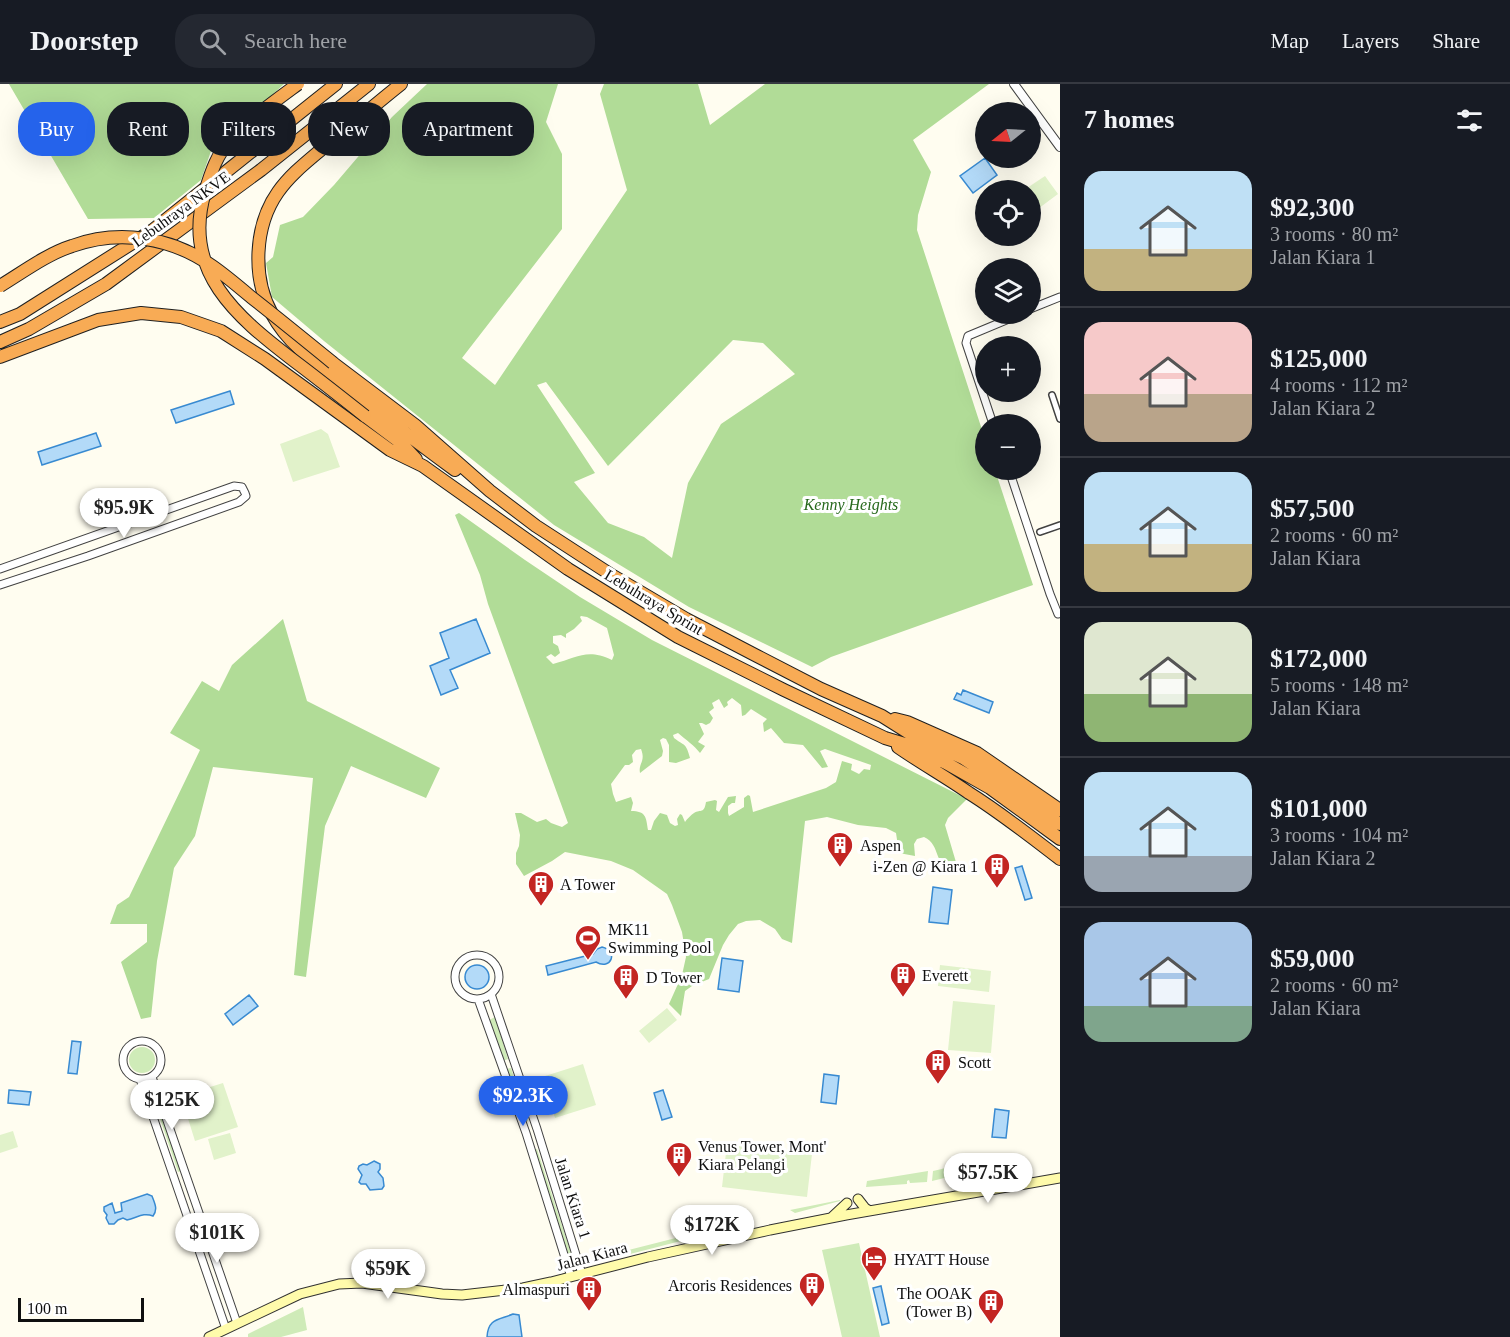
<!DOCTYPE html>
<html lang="en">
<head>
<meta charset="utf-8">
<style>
	body { margin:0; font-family:"Times New Roman",serif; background:#242831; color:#f1f3f6; height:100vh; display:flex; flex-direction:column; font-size:22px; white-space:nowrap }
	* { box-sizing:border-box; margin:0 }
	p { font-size:20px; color:#9ea1a6 }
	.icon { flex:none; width:33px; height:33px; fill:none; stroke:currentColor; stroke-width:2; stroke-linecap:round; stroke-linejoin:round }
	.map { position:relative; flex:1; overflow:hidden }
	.side { display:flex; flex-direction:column; background:#171b24; width:450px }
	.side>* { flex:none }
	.hud { position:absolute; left:18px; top:18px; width:570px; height:54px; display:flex; gap:12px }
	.needle { width:39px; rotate:252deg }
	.tools { position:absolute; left:975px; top:18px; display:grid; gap:12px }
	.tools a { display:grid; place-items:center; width:66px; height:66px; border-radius:50%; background:#171b24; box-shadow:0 6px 24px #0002; font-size:30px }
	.scale { position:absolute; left:18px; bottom:15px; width:126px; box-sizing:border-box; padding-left:6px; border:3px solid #0f0f0f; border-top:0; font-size:16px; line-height:21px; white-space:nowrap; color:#0f0f0f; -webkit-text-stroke:4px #fff; paint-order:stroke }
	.price { position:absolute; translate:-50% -51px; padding:0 14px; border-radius:21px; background:#fff; color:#222; font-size:20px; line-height:39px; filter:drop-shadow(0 2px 3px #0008) }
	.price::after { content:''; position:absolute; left:50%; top:36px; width:18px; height:14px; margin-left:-9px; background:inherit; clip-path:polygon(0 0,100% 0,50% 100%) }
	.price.on { background:#2563eb; color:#fff }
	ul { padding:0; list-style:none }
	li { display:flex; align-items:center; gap:18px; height:150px; padding:0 24px }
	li+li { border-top:2px solid #363941 }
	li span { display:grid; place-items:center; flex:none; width:168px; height:120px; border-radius:18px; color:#555 }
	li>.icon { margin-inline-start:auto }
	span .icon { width:72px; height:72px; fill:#fffc; stroke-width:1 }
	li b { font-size:26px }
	h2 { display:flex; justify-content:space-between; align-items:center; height:72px; padding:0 24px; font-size:26px }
	.pill { padding:0 21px; border-radius:24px; background:#171b24; box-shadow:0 6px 24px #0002; font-size:21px; line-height:54px }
	.pill.on { background:#2563eb; color:#fff }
	header { display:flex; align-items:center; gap:36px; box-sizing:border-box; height:84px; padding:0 30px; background:#171b24; border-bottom:2px solid #363941 }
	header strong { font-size:28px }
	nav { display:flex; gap:33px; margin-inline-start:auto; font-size:21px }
	.search { width:420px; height:54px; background:#242831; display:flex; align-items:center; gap:15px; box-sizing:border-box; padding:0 21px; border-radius:24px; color:#9ea1a6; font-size:22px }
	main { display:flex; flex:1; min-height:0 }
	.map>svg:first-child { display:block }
	.green { fill:#cfebb8 }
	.forest { fill:#b1dc97; fill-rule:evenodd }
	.pitch { fill:#e1f2ca }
	.water { fill:#b3daf8; stroke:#388ad1; stroke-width:1.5 }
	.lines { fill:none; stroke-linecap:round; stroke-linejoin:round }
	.pedestrian-casing { stroke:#424242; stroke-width:8 }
	.minor-casing { stroke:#424242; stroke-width:9 }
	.tertiary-casing { stroke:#424242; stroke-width:10 }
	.secondary-casing { stroke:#313131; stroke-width:11 }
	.motorway-casing { stroke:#202020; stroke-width:14 }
	.pedestrian { stroke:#fff; stroke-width:5 }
	.minor { stroke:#fff; stroke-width:7 }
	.tertiary { stroke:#fff; stroke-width:8 }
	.secondary { stroke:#fffbab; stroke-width:9 }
	.motorway { stroke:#f8ab55; stroke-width:12 }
	.motorway-bridge-casing { stroke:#202020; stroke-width:14; stroke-linecap:butt }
	.motorway-bridge { stroke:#f8ab55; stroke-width:12 }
	.labels { text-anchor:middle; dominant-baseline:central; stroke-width:6; stroke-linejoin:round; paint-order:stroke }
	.street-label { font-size:16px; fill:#0f0f0f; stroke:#fff }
	.park-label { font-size:16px; font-style:italic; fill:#27691c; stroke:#fff }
	.poi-label { font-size:16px; fill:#0f0f0f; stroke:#fff; text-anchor:start }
</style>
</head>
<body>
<header>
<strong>Doorstep</strong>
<div class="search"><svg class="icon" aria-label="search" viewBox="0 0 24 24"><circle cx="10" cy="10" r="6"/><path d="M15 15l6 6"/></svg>Search here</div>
<nav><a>Map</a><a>Layers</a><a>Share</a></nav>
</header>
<main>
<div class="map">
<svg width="1060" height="1253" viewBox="0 0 1060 1253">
	<rect width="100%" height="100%" fill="#fffdf0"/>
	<!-- green -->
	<path class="green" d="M495 933 508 975 503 977 489 936Z
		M129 976a13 13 0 1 1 26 0a13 13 0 1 1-26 0Z
		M511 984 528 1037 523 1038 506 985Z
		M153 1004 181 1087 178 1088 150 1005Z
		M537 1065 571 1169 567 1170 533 1066Z
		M968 1077 965 1086V1089L932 1097 933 1087C945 1085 956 1079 968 1077Z
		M928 1087 927 1098 910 1099 909 1096 907 1097V1100L866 1103 867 1097Z
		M840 1116V1117L795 1129 790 1126Z
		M750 1137 735 1143 603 1177 601 1173 731 1140Z
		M859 1159 880 1253H842L822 1166Z
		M303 1223 307 1246 281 1253H248V1250Z"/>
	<!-- forest -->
	<path class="forest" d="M9 0H284L211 67 201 96 154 134 88 135Z
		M427 0H558L546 38 562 70V145L462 274 495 301 627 106 600 10 604 0H698L710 41 765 0H989L913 56 931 88 918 131 917 146 985 355 986 386H995L1033 501 831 573 812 583 689 523 554 441 324 257 272 213 266 179 273 173 280 141 303 133 334 101 392 33ZM733 256 763 259 795 290 721 340 688 399 672 474 644 453 608 439 574 398 595 389 537 301 546 298 608 382Z
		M459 429 525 476 580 513 652 556 967 715 948 734 945 741 958 785C930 782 943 762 924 753L917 755 914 760 915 772 899 769 896 749 886 744 858 741 827 733 805 737 792 859 782 855 775 845 760 836 746 837 738 840 729 851 723 861 709 895 692 902 685 907 681 932 669 920 682 891 686 873 682 848 672 821 667 810 633 786 611 777 565 768 552 777 524 792 516 780V769L519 762 520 751 515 729H521L537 738 546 735 551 739 562 743 568 739 488 520 480 491 455 431ZM581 532 587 533 607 544 614 571 612 576C586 564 578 574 553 580L546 573 551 570 555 573 560 569 558 562 553 559V552L561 551 566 554V550L574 545 582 537 580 533ZM732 614 741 621 742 632 745 631 751 625 767 635 763 639 764 648 771 644 784 659 803 661 822 684 828 683 820 667 825 665 871 681 870 686 864 685 859 690 851 686 852 680 842 677 836 698 826 704 753 728 750 712 748 711 744 714V723L729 732 728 729V722L732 719H735L736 712 728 713 719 728 716 726 717 717 715 716 706 718C704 730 701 725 694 729 691 731 687 735 685 738L682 731 680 730 677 735 678 741 675 742 670 739 667 731 660 729 654 737 651 746H648C646 733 646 727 631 727L633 719 631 713 616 718 613 710 611 700 625 681H629L633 678 632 671 636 666 641 665C646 678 638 679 640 689L662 672 663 667 660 656 663 654 666 655 669 661V678L676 679 690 674C686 658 684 662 674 654L673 651 678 649C686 656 694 661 700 669L705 662 698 658 704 650 699 639H702L706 641 710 639 713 634 709 628 714 624 712 619 719 615 724 624 728 621 727 618Z
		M283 535 307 617 440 684 426 714 351 682 325 742 306 893 294 891 313 694 213 683 195 752 174 784 157 877 151 933 141 935 121 878 147 858V840H110L117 821 129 813 200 666 170 649 202 597 219 607 232 581Z"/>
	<!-- pitch -->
	<path class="pitch" d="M1045 92 1058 110 1031 130 1030 106H1024Z
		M321 345 328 350 340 383 293 398 280 360Z
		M940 881 991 887 989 908 938 902Z
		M953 917 995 921 991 969 948 966Z
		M667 924 677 936 649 959 639 947Z
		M583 980 596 1021 555 1034 542 993Z
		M223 999 238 1043 195 1057 181 1012Z
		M13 1047 18 1063 0 1069V1051Z
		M230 1049 236 1069 214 1076 208 1055Z
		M727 1060 812 1070 807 1113 722 1103Z"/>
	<!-- water -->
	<path class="water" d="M985 74 997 91 973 109 960 92Z
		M230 307 234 320 176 339 171 326Z
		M96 349 101 362 42 381 38 368Z
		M476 535 490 569 450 586 458 604 441 611 430 582 449 574 440 549Z
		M963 606 993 618 989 629 954 615 957 609 961 611Z
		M1022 782 1032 814 1025 816 1015 784Z
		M933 803 952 806 948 840 929 838Z
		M602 863C619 867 611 887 596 878L548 891 546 882 593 870 597 865Z
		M722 874 743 877 739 908 718 905Z
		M465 893a12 12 0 1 1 24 0a12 12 0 1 1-24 0Z
		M249 911 258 922 233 941 225 930Z
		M72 957 81 958 77 990 68 989Z
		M824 990 839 992 836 1020 821 1018Z
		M9 1006 31 1008 29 1021 8 1019Z
		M663 1006 672 1033 662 1036 654 1009Z
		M995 1025 1009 1027 1006 1054 992 1053Z
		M374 1077 380 1080V1085L378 1088 383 1094 384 1102 382 1105 370 1106 366 1100H361L359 1098 362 1091 358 1085 359 1082 363 1080 367 1081Z
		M147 1110 152 1112C155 1120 158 1125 153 1132 143 1128 137 1134 127 1136L123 1134 118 1136 114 1140H109L106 1134 107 1131 104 1127V1123L112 1119 115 1129 122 1127 121 1119Z
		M881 1202 889 1239 882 1241 873 1204Z
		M513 1230 519 1231 522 1253H487C488 1234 499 1236 513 1230Z"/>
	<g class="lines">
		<!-- pedestrian casing -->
		<g class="pedestrian-casing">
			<path id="pedestrian" d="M1052 311 1060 335
				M1040 448 1060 441"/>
		</g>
		<!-- minor casing -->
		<g class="minor-casing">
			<path id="minor" d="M1030 225 1060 213
				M993 340 966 259 968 252 1021 230
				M1009 386 1050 510 1058 530
				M0 485 234 402 242 403 245 409 246 412 239 418 88 472 0 501
				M455 893a22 22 0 1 1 44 0a22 22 0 1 1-44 0Z
				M491 910 537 1045 582 1190
				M478 915 526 1049 571 1193
				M123 976a19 19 0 1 1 38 0a19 19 0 1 1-38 0Z
				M152 993 237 1239
				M140 995 226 1245"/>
		</g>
		<!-- tertiary casing -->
		<g class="tertiary-casing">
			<path id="tertiary" d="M1014 0 1060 63"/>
		</g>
		<!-- secondary casing -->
		<g class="secondary-casing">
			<path id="secondary" d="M858 1115 865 1124 870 1127
				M832 1133 847 1119
				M209 1253 300 1210 339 1200 362 1199 442 1210 462 1211 523 1204 551 1198 648 1173 770 1146 846 1131 1060 1094"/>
		</g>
		<!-- motorway casing -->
		<g class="motorway-casing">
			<path id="motorway" d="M401 0C377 19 354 39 330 58 312 74 292 88 278 108 254 142 252 194 272 230 288 260 317 280 343 300 380 330 417 358 455 386
				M0 238 20 230 153 146 336 0
				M0 258 29 245 106 200 261 86 369 0
				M0 273 98 236 141 229 181 233 221 247 265 275 390 366 423 382 568 485 678 553 784 606 885 654 908 661 946 679 990 704 1060 755
				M333 279 415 341 490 407 536 442 613 492 686 535 757 572 821 605 882 632 909 649 963 674 1025 715 1060 740
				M365 332 401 359 416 375
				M895 635 907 638 977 669 1060 726
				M898 663C921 679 946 693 969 709 1001 729 1030 752 1060 775"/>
		</g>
		<!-- pedestrian -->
		<use href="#pedestrian" class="pedestrian"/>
		<!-- minor -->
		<use href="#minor" class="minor"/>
		<!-- tertiary -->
		<use href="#tertiary" class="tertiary"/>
		<!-- secondary -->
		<use href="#secondary" class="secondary"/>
		<!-- motorway -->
		<use href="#motorway" class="motorway"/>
		<!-- motorway-bridge casing -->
		<g class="motorway-bridge-casing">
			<path id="motorway-bridge" d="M298 0C275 17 251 34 231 55 217 70 211 88 205 108 181 187 237 233 293 276 317 294 341 313 365 332
				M0 202C23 188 47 170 72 162 119 145 171 153 212 182 225 191 238 202 251 213 279 235 306 257 333 279"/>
		</g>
		<!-- motorway-bridge -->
		<use href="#motorway-bridge" class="motorway-bridge"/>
	</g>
	<!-- icons -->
	<defs>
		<g id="building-pin" transform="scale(1.35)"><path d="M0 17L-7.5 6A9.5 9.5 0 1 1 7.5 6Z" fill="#c32522" stroke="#fff"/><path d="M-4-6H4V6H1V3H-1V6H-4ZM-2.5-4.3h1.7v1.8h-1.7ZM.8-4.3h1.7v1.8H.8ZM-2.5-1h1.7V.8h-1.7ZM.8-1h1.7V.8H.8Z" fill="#fff"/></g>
		<g id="stadium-pin" transform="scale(1.35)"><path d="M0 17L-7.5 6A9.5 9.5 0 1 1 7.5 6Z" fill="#c32522" stroke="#fff"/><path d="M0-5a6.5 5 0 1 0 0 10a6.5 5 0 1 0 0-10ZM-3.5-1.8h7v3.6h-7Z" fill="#fff"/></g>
		<g id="hotel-pin" transform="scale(1.35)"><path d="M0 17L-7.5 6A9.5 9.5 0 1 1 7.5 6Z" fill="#c32522" stroke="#fff"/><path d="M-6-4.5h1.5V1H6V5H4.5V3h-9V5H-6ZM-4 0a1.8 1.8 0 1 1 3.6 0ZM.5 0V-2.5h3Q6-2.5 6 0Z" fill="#fff"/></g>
	</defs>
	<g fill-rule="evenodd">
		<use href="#building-pin" x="840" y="761"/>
		<use href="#building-pin" x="997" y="782"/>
		<use href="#building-pin" x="541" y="800"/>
		<use href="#stadium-pin" x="588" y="854"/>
		<use href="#building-pin" x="903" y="891"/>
		<use href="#building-pin" x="626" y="893"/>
		<use href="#building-pin" x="938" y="978"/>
		<use href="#building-pin" x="679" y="1071"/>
		<use href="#hotel-pin" x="874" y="1175"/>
		<use href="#building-pin" x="812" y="1201"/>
		<use href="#building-pin" x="589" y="1205"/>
		<use href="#building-pin" x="991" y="1218"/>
	</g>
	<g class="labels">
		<!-- street labels -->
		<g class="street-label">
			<text transform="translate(181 125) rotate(-36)">Lebuhraya NKVE</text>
			<text transform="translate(654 518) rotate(31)">Lebuhraya Sprint</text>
			<text transform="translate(573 1114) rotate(72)">Jalan Kiara 1</text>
			<text transform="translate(592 1172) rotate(-15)">Jalan Kiara</text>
		</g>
		<!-- park labels -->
		<g class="park-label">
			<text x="851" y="420">Kenny Heights</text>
		</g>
		<!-- poi labels -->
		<g class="poi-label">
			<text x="860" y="761">Aspen</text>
			<text x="978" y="782" text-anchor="end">i-Zen @ Kiara 1</text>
			<text x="560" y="800">A Tower</text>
			<text x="608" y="845">MK11<tspan x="608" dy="18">Swimming Pool</tspan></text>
			<text x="922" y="891">Everett</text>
			<text x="646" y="893">D Tower</text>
			<text x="958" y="978">Scott</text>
			<text x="698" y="1062">Venus Tower, Mont'<tspan x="698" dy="18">Kiara Pelangi</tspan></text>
			<text x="894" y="1175">HYATT House</text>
			<text x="792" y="1201" text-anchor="end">Arcoris Residences</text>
			<text x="570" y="1205" text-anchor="end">Almaspuri</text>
			<text x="972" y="1209" text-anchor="end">The OOAK<tspan x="972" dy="18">(Tower B)</tspan></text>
		</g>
	</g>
</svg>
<div class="tools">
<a><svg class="needle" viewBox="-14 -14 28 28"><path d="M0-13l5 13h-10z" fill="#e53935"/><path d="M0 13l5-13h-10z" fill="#9ea1a6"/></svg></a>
<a><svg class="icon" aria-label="locate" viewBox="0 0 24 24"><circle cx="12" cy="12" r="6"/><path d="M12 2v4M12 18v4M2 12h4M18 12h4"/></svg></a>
<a><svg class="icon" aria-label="layers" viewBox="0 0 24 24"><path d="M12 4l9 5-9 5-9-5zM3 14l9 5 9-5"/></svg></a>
<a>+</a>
<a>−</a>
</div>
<div class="scale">100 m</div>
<b class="price" style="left:124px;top:455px">$95.9K</b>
<b class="price on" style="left:523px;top:1043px">$92.3K</b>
<b class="price" style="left:172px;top:1047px">$125K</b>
<b class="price" style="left:988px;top:1120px">$57.5K</b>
<b class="price" style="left:712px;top:1172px">$172K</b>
<b class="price" style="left:217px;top:1180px">$101K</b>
<b class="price" style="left:388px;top:1216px">$59K</b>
<div class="hud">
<a class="pill on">Buy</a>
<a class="pill">Rent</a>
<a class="pill">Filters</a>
<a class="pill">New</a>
<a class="pill">Apartment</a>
</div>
</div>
<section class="side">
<h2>7 homes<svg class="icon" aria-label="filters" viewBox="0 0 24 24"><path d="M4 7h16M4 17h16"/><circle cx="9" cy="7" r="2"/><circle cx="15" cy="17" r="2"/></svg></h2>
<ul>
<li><span style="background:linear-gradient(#bfe0f5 65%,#c2b280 0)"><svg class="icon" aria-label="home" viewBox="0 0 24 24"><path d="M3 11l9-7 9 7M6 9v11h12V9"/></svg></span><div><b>$92,300</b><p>3 rooms · 80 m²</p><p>Jalan Kiara 1</p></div></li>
<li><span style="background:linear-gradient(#f6c9c9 60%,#b9a48a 0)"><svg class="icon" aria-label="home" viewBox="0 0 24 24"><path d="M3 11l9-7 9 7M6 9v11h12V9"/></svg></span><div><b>$125,000</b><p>4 rooms · 112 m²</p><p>Jalan Kiara 2</p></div></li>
<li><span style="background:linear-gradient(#bfe0f5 60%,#c2b280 0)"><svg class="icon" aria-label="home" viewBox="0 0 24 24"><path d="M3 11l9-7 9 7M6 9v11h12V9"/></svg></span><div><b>$57,500</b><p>2 rooms · 60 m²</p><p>Jalan Kiara</p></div></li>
<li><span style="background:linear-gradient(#dfe7d0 60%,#8fb573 0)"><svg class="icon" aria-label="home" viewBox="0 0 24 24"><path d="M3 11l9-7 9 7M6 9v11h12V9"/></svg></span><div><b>$172,000</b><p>5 rooms · 148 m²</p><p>Jalan Kiara</p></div></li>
<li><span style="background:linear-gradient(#bfe0f5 70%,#9aa5b1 0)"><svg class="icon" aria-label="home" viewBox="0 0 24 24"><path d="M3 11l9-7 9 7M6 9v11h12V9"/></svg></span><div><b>$101,000</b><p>3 rooms · 104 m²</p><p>Jalan Kiara 2</p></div></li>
<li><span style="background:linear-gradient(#a9c7e8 70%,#7fa58c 0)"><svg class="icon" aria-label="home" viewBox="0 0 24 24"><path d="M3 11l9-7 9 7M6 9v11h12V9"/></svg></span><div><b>$59,000</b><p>2 rooms · 60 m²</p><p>Jalan Kiara</p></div></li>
</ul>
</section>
</main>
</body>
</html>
